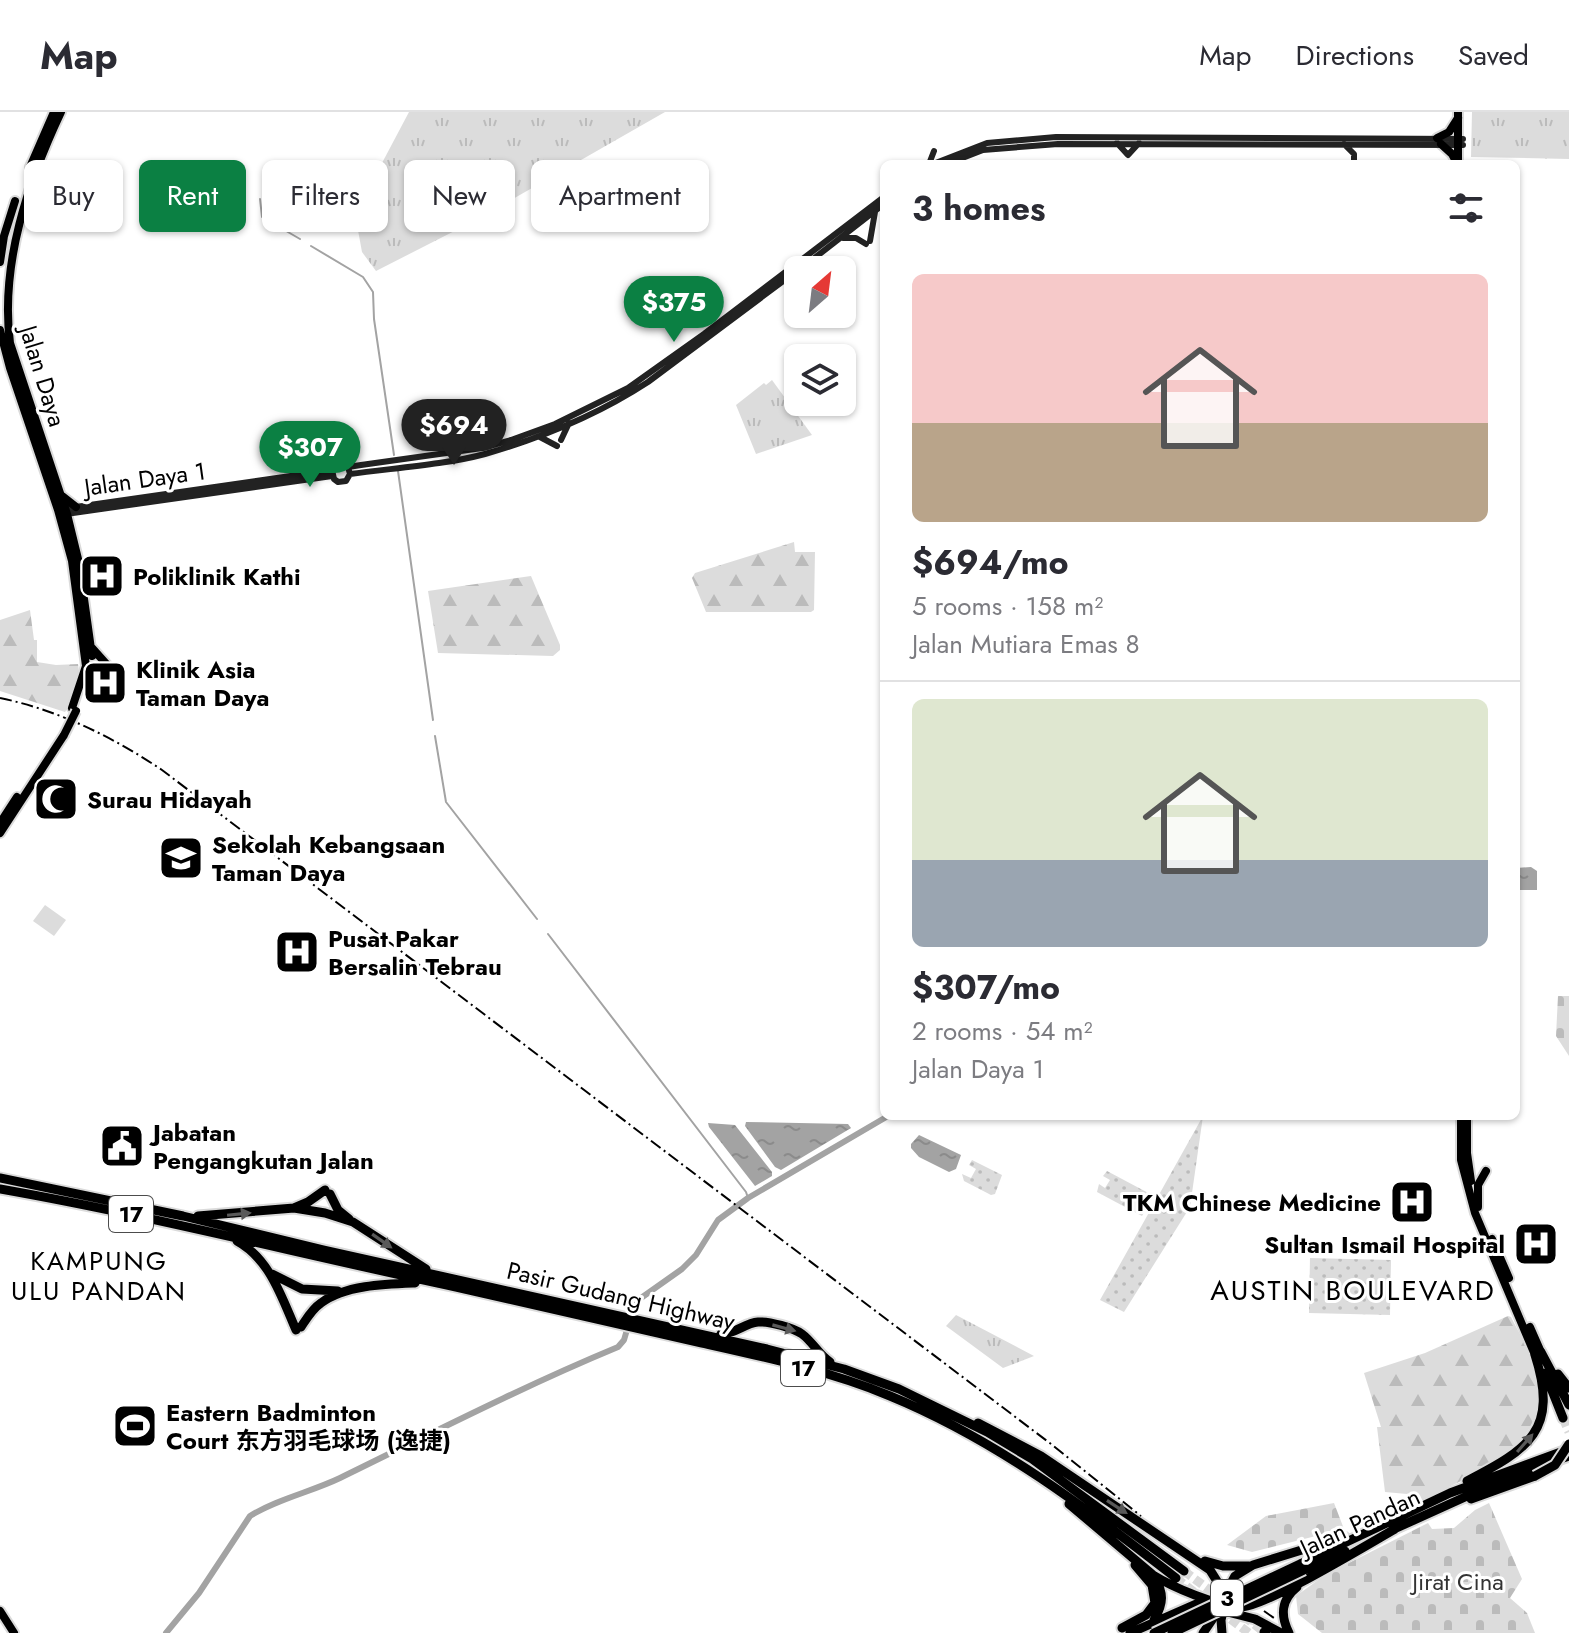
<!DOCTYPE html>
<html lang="en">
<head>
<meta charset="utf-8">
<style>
	body { margin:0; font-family:Jost,"Noto Sans SC",sans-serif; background:#f2f2f3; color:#2b2b33; height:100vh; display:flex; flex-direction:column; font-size:30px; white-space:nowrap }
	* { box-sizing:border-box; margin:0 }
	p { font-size:26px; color:#7c7c81 }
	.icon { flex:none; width:44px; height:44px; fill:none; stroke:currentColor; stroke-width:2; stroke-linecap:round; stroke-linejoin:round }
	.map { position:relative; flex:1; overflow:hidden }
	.side { position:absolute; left:880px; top:48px; width:640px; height:960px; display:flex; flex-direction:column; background:#fff; border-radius:12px; box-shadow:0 2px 6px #0004 }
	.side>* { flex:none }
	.top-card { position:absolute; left:24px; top:48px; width:736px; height:72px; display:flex; gap:16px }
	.needle { width:52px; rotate:28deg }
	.tools { position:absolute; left:784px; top:144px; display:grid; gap:16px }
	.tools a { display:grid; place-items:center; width:72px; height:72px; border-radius:12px; background:#fff; box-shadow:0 2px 6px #0004; font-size:40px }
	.price { position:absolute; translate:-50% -68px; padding:0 18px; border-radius:28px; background:#0b8043; color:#fff; font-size:26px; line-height:52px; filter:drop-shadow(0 2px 4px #0008) }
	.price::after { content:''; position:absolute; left:50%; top:48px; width:24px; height:18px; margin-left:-12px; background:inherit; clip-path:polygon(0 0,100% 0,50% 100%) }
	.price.selected { background:#222; color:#fff }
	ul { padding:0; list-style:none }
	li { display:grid; align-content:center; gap:16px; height:424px; padding:0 32px }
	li+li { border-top:2px solid #e1e1e2 }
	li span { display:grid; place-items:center; height:248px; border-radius:12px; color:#555 }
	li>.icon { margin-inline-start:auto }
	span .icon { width:144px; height:144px; fill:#fffc; stroke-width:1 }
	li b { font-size:34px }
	h2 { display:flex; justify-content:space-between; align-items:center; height:96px; padding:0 32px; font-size:34px }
	.pill { padding:0 28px; border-radius:12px; background:#fff; box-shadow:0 2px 6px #0004; font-size:28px; line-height:72px }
	.pill.selected { background:#0b8043; color:#fff }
	header { display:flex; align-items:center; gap:48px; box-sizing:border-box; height:112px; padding:0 40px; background:#fff; border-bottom:2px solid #e1e1e2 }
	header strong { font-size:38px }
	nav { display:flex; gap:44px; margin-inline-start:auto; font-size:28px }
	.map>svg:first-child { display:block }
	.grass { fill:url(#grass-tufts) }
	.forest { fill:url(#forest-firs) }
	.cemetery { fill:url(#cemetery-stones) }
	.park { fill:url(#park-dots) }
	.garden { fill:#dcdcdc }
	.water { fill:url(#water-ripples) }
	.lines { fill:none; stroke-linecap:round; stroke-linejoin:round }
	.stream { stroke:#a3a3a3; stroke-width:2 }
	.river { stroke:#a3a3a3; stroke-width:6 }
	.trunk-tunnel { stroke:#d9d9d9; stroke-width:9; stroke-dasharray:9 4.5; stroke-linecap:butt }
	.primary-casing { stroke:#dbdbdb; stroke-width:12 }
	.trunk-casing { stroke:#dbdbdb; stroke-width:13 }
	.secondary { stroke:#222; stroke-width:6 }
	.primary { stroke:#000; stroke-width:8 }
	.trunk { stroke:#000; stroke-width:9 }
	.rail { stroke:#000; stroke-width:2; stroke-dasharray:12 4 2 4; stroke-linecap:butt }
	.primary-bridge-casing { stroke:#dbdbdb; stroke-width:12; stroke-linecap:butt }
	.trunk-bridge-casing { stroke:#dbdbdb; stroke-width:13; stroke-linecap:butt }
	.primary-bridge { stroke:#000; stroke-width:8 }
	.trunk-bridge { stroke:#000; stroke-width:9 }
	.oneway { fill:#595959 }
	.labels { text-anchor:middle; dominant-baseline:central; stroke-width:6; stroke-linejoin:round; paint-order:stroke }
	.shield { fill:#fff; stroke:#4c4c4c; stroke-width:2 }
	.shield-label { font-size:22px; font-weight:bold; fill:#000 }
	.street-label { font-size:24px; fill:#000; stroke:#fff }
	.poi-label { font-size:24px; font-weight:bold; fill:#000; stroke:#fff; text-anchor:start }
	.park-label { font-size:24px; fill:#333; stroke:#fff }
	.neighbourhood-label { font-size:26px; letter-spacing:2px; fill:#000; stroke:#fff }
	.quarter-label { font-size:28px; letter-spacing:2px; fill:#000; stroke:#fff }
</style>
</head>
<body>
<header>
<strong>Map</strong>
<nav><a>Map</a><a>Directions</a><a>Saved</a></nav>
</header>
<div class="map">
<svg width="1569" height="1521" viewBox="0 0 1569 1521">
	<defs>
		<pattern id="grass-tufts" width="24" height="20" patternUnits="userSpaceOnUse" patternTransform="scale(2)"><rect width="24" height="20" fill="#dcdcdc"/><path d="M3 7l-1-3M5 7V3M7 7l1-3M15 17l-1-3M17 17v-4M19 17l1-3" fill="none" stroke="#bbb"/></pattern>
		<pattern id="forest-firs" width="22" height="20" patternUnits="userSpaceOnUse" patternTransform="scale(2)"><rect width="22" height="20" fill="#dcdcdc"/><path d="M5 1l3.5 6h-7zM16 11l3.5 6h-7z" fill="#bbb"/></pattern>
		<pattern id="cemetery-stones" width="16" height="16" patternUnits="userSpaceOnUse" patternTransform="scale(2)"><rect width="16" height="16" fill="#dcdcdc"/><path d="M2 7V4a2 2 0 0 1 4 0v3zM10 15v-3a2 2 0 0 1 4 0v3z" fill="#bbb"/></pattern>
		<pattern id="park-dots" width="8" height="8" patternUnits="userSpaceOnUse" patternTransform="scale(2)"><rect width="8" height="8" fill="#dcdcdc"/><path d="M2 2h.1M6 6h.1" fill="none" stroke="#bbb" stroke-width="1.8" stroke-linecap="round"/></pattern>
		<pattern id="water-ripples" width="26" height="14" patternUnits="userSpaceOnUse" patternTransform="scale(2)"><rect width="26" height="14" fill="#a3a3a3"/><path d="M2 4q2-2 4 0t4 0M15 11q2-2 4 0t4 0" fill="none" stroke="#8b8b8b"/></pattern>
	</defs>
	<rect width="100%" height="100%" fill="#fff"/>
	<!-- grass -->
	<path class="grass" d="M409 0H665L478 107 376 159 362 140 355 102Z
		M1472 0H1569V47L1471 45Z
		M772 268 812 323 756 342 736 293 764 271 766 273Z
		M956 1203 1034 1244 1003 1256 946 1214Z"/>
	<!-- forest -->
	<path class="forest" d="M794 430 795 440H815L814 498 811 500H706L692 466 695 461Z
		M531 464 560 533V538L553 544 438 541 428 479Z
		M30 498 34 528H37V550L56 553 78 552C81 567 75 589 65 600L0 579V508Z
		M1508 1204 1511 1205C1519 1221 1530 1238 1535 1255 1560 1334 1473 1361 1419 1390H1414L1407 1382 1385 1380 1377 1315H1381L1364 1261 1425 1241Z"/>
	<!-- cemetery -->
	<path class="cemetery" d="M1558 884H1569V944L1556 924Z
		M1334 1391 1344 1417 1252 1440 1227 1433 1266 1404Z
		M1489 1391 1522 1467 1510 1486 1527 1501 1535 1521H1322L1298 1502 1296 1484 1325 1463 1428 1411 1432 1417 1454 1416 1475 1398Z"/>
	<!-- park -->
	<path class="park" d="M1203 1004 1190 1095 1124 1200 1100 1188Z
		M972 1048 1002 1063 995 1082 991 1083 964 1069 962 1062 971 1066 976 1057 969 1053Z
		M1107 1059 1154 1084 1142 1104 1097 1080 1099 1072 1105 1076 1110 1068 1103 1064Z
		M1310 1146 1391 1148 1390 1203 1309 1201Z"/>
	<!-- garden -->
	<path class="garden" d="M45 793 66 808 54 824 33 809Z"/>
	<!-- water -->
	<path class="water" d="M1531 755 1537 759V778H1516V756Z
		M746 1010 848 1012 851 1016 781 1058 775 1055 745 1014Z
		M708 1011 735 1013 772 1060V1064L755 1074 709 1015Z
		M919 1023 961 1043 956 1057 949 1060 919 1045 911 1036V1032Z"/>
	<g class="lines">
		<!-- stream -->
		<path class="stream" d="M260 87 262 105 300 127
			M311 134 363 165 373 180 374 207 394 343
			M398 359 433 608
			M435 624 446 690 537 807
			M548 822 746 1080 748 1086"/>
		<!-- river -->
		<path class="river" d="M166 1521 199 1481 250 1404C277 1387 311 1380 340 1366 432 1321 524 1274 618 1235L624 1228 633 1197 641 1186 682 1157 696 1143 718 1108 748 1086 888 1004"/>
		<!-- trunk-tunnel -->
		<path class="trunk-tunnel" d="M1563 1306 1569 1320
			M1184 1459 1223 1488
			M1176 1466 1198 1483
			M1220 1499 1249 1521
			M1244 1504 1264 1520"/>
		<!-- primary casing -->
		<g class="primary-casing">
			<path id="primary" d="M61 0C28 70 0 152 10 231L67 402 79 451 92 544
				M1437 26 1449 20 1458 6
				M1441 32 1452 42 1457 51
				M1458 52V0
				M30 55 54 0
				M0 150 4 124 15 89
				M0 218 10 256 58 398 72 449 86 554 72 596
				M62 384 76 395
				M92 536 109 555
				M87 568 98 560H108
				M0 711 17 685
				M0 721 64 623
				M1461 1004V1048L1475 1101 1535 1243
				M1467 1004V1041L1471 1069
				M1478 1095V1073L1486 1059
				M1492 1127 1509 1166
				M1530 1215 1541 1240
				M0 1499 14 1521"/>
		</g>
		<!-- trunk casing -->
		<g class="trunk-casing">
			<path id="trunk" d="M0 1066 183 1104 324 1138 767 1237 844 1257 899 1277 987 1320 1032 1347 1184 1459
				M0 1077C153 1104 304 1143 456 1175 538 1193 620 1212 702 1231 765 1245 830 1259 890 1284 997 1328 1086 1396 1176 1466
				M330 1082 338 1098 349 1107
				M294 1096 325 1101 353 1110 426 1157
				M198 1104 294 1096 308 1090 325 1078
				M237 1129C270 1147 282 1186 296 1218
				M272 1162 302 1177 338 1179
				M301 1215C307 1206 312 1197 321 1191 345 1173 386 1172 415 1171
				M721 1222C735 1222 745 1211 758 1210 769 1209 794 1216 802 1222 813 1230 818 1242 830 1250
				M1541 1240 1569 1293
				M1545 1261 1563 1306
				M1558 1262 1569 1276
				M978 1311 1041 1344 1210 1458 1220 1474 1212 1508 1203 1521
				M1467 1369C1529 1337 1559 1318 1535 1243
				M1471 1387 1535 1364
				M1069 1392 1153 1463C1174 1476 1215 1493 1240 1495 1262 1497 1370 1431 1395 1417
				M1392 1418 1507 1366 1569 1344
				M1205 1449 1223 1454H1249
				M1300 1452 1450 1381 1569 1337
				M1304 1458 1345 1439
				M1154 1464C1164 1481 1164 1491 1154 1508
				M1122 1516 1146 1503 1155 1491 1152 1473 1135 1453
				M1264 1520 1266 1521
				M1130 1521 1196 1492 1255 1507 1281 1521
				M1222 1521 1221 1508 1229 1475 1235 1464 1253 1453 1344 1425
				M1289 1521C1280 1503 1281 1488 1297 1475"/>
		</g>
		<!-- secondary -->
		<path class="secondary" d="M1117 31 1128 43 1139 31
			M1344 32 1354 42V52
			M929 52 934 39
			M933 52 987 31 1056 25 1463 27
			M947 52 983 38 1058 32 1463 33
			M843 126H856L866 132
			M870 129 875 100
			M799 158 884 92
			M540 325 557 334
			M561 328 569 311
			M348 355 350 362 346 369 338 370 334 367 332 358 340 352 348 355 361 353 482 336 511 328 555 312 628 276 704 222 884 85
			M350 362C393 356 444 353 485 342 541 326 599 302 648 270L798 158
			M62 397 332 358
			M66 402 332 364"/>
		<!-- primary -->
		<use href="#primary" class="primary"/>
		<!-- trunk -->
		<use href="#trunk" class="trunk"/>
		<!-- rail -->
		<path class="rail" d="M0 586C58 598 113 625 162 658L1051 1332 1141 1404
			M1264 1499 1274 1506"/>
		<!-- primary-bridge casing -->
		<g class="primary-bridge-casing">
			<path id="primary-bridge" d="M64 623 76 599"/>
		</g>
		<!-- trunk-bridge casing -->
		<g class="trunk-bridge-casing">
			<path id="trunk-bridge" d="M1535 1364 1555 1353 1569 1332
				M1154 1521 1300 1452
				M1172 1521 1304 1458"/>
		</g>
		<!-- primary-bridge -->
		<use href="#primary-bridge" class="primary-bridge"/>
		<!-- trunk-bridge -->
		<use href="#trunk-bridge" class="trunk-bridge"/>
	</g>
	<!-- one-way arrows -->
	<defs><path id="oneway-solid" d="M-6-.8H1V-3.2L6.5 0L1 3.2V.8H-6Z" transform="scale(2)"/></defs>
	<g class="oneway">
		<use href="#oneway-solid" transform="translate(239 1102) rotate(-6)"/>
		<use href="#oneway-solid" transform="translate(382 1129) rotate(35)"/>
		<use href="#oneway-solid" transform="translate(784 1216) rotate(15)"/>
		<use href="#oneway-solid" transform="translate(1525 1331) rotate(-49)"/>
		<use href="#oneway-solid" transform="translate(1117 1395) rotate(33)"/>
	</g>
	<!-- icons -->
	<defs>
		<g id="hospital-square" transform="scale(2.3)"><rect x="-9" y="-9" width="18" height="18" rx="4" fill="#000" stroke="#fff"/><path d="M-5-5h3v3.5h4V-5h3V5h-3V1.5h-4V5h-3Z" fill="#fff"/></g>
		<g id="mosque-square" transform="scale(2.3)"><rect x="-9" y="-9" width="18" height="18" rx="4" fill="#000" stroke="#fff"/><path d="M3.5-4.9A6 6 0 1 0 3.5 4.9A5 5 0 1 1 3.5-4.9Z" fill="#fff"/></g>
		<g id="school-square" transform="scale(2.3)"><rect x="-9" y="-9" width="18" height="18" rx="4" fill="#000" stroke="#fff"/><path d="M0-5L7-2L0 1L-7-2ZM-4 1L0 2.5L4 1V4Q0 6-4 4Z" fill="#fff"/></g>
		<g id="civic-square" transform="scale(2.3)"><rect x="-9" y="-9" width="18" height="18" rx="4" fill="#000" stroke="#fff"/><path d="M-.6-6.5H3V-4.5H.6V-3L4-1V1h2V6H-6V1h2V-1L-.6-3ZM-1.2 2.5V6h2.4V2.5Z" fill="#fff"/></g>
		<g id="stadium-square" transform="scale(2.3)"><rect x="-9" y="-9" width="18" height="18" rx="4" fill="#000" stroke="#fff"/><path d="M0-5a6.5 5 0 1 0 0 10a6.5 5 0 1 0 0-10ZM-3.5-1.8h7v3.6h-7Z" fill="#fff"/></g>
	</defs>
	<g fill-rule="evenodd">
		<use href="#hospital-square" x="102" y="464"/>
		<use href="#hospital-square" x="105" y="571"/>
		<use href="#mosque-square" x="56" y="687"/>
		<use href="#school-square" x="181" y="746"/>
		<use href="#hospital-square" x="297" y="840"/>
		<use href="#civic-square" x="122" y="1034"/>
		<use href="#hospital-square" x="1412" y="1090"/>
		<use href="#hospital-square" x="1536" y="1132"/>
		<use href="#stadium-square" x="135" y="1314"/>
	</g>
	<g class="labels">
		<!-- shield labels -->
		<g class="shield">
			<rect x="109" y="1084" width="44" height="36" rx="6"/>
			<rect x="781" y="1238" width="44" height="36" rx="6"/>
			<rect x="1211" y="1468" width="32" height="36" rx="6"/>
		</g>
		<g class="shield-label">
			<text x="131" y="1102">17</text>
			<text x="803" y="1256">17</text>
			<text x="1227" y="1486">3</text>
		</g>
		<!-- street labels -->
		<g class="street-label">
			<text transform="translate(43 264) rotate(73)">Jalan Daya</text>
			<text transform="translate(145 367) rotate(-8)">Jalan Daya 1</text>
			<text transform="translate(621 1184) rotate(13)">Pasir Gudang Highway</text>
			<text transform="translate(1360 1410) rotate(-25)">Jalan Pandan</text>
		</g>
		<!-- poi labels -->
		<g class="poi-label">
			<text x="133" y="464">Poliklinik Kathi</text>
			<text x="136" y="557">Klinik Asia<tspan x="136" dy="28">Taman Daya</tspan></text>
			<text x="87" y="687">Surau Hidayah</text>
			<text x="212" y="732">Sekolah Kebangsaan<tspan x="212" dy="28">Taman Daya</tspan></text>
			<text x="328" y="826">Pusat Pakar<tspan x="328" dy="28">Bersalin Tebrau</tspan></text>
			<text x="153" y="1020">Jabatan<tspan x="153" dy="28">Pengangkutan Jalan</tspan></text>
			<text x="1381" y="1090" text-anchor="end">TKM Chinese Medicine</text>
			<text x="1505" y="1132" text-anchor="end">Sultan Ismail Hospital</text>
			<text x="166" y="1300">Eastern Badminton<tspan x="166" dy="28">Court 东方羽毛球场 (逸捷)</tspan></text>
		</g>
		<!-- park labels -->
		<g class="park-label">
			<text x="1458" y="1469">Jirat Cina</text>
		</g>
		<!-- neighbourhood labels -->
		<g class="neighbourhood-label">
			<text x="99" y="1149">KAMPUNG<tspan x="99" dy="30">ULU PANDAN</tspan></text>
		</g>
		<!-- quarter labels -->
		<g class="quarter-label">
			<text x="1353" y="1178">AUSTIN BOULEVARD</text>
		</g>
	</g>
</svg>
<div class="tools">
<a><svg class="needle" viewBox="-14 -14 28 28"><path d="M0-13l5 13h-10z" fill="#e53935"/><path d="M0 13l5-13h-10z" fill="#7c7c81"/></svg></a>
<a><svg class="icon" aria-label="layers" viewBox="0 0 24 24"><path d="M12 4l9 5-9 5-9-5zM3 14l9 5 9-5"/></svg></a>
</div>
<b class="price" style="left:674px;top:232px">$375</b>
<b class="price selected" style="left:454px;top:355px">$694</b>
<b class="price" style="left:310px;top:377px">$307</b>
<div class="top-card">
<a class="pill">Buy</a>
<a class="pill selected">Rent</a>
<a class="pill">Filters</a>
<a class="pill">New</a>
<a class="pill">Apartment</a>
</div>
<section class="side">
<h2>3 homes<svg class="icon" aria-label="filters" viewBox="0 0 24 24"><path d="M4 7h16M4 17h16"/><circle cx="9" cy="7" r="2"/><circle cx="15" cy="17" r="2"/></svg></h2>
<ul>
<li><span style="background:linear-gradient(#f6c9c9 60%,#b9a48a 0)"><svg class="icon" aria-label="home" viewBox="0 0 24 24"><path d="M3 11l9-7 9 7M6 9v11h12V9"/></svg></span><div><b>$694/mo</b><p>5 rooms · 158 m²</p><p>Jalan Mutiara Emas 8</p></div></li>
<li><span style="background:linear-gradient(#dfe7d0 65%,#9aa5b1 0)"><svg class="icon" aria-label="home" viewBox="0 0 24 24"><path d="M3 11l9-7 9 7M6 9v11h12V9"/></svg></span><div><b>$307/mo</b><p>2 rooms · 54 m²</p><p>Jalan Daya 1</p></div></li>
</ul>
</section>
</div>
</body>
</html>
